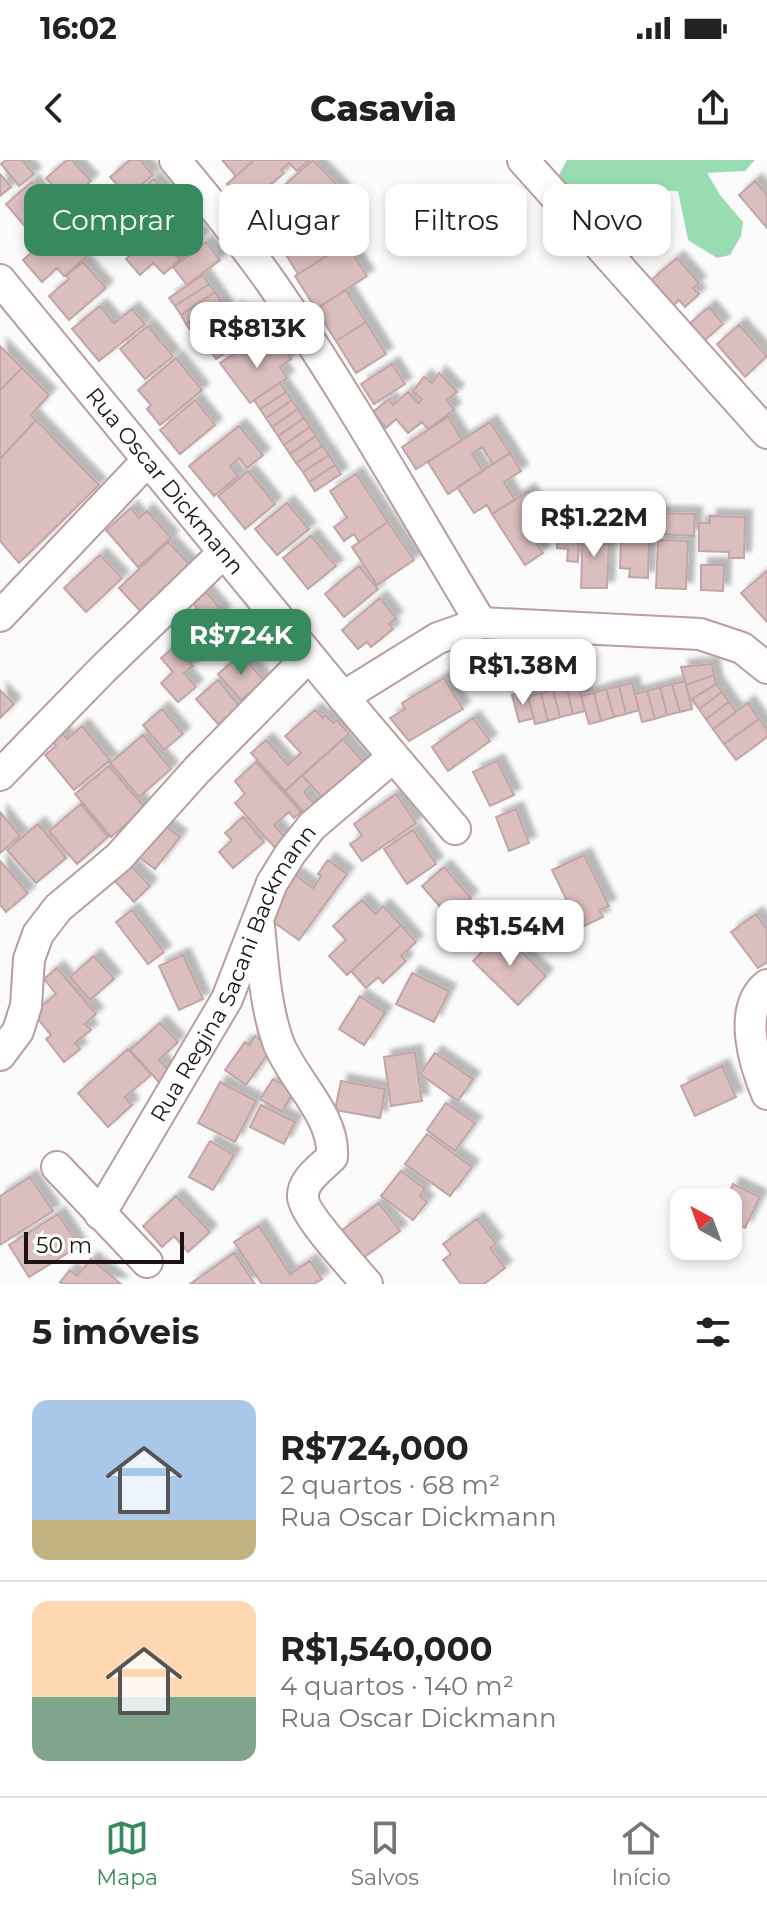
<!DOCTYPE html>
<html lang="pt">
<head>
<meta charset="utf-8">
<style>
	body { margin:0; font-family:Montserrat,sans-serif; background:#f6f6f6; color:#222; height:100vh; display:flex; flex-direction:column; font-size:30px; white-space:nowrap }
	* { box-sizing:border-box; margin:0 }
	p { font-size:26px; color:#767676 }
	.icon { flex:none; width:44px; height:44px; fill:none; stroke:currentColor; stroke-width:2; stroke-linecap:round; stroke-linejoin:round }
	.map { position:relative; height:1124px; overflow:hidden }
	.sheet { display:flex; flex-direction:column; background:#fff; flex:1 }
	.sheet>* { flex:none }
	.banner { position:absolute; left:24px; top:24px; width:720px; height:72px; display:flex; gap:16px }
	.needle { width:52px; rotate:319deg }
	.controls { position:absolute; left:670px; top:1028px; display:grid; gap:16px }
	.controls a { display:grid; place-items:center; width:72px; height:72px; border-radius:16px; background:#fff; box-shadow:0 4px 12px #0003; font-size:40px }
	.scale { position:absolute; left:24px; bottom:20px; width:160px; box-sizing:border-box; padding-left:8px; border:4px solid #1d1313; border-top:0; font-size:22px; line-height:28px; white-space:nowrap; color:#1d1313; -webkit-text-stroke:6px #fff; paint-order:stroke }
	.price { position:absolute; translate:-50% -68px; padding:0 18px; border-radius:16px; background:#fff; color:#222; font-size:26px; line-height:52px; filter:drop-shadow(0 2px 4px #0008) }
	.price::after { content:''; position:absolute; left:50%; top:48px; width:24px; height:18px; margin-left:-12px; background:inherit; clip-path:polygon(0 0,100% 0,50% 100%) }
	.price.on { background:#368a5d; color:#fff }
	ul { padding:0; list-style:none }
	li { display:flex; align-items:center; gap:24px; height:200px; padding:0 32px }
	li+li { border-top:2px solid #e0e0e0 }
	li span { display:grid; place-items:center; flex:none; width:224px; height:160px; border-radius:16px; color:#555 }
	li>.icon { margin-inline-start:auto }
	span .icon { width:96px; height:96px; fill:#fffc; stroke-width:1 }
	li b { font-size:34px }
	h2 { display:flex; justify-content:space-between; align-items:center; height:96px; padding:0 32px; font-size:34px }
	.tag { padding:0 28px; border-radius:16px; background:#fff; box-shadow:0 4px 12px #0003; font-size:28px; line-height:72px }
	.tag.on { background:#368a5d; color:#fff }
	.status { display:flex; justify-content:space-between; align-items:center; height:56px; padding:0 40px; background:#fff; direction:ltr }
	.status svg { height:22px; fill:currentColor }
	header { display:flex; justify-content:space-between; align-items:center; height:104px; padding:0 32px; background:#fff; font-size:36px; font-weight:800 }
	.tabs { display:flex; justify-content:space-around; align-items:center; height:112px; border-top:2px solid #e0e0e0; background:#fff; font-size:22px; color:#767676 }
	.tabs a { display:grid; justify-items:center; gap:4px }
	.tabs .on { color:#368a5d }
	.map>svg:first-child { display:block }
	.green { fill:#99dcb2 }
	.building { fill:#dbbebe; stroke:#c2a5a6; stroke-width:2; filter:url(#shadow) }
	.lines { fill:none; stroke-linecap:round; stroke-linejoin:round }
	.minor-casing { stroke:#ba9d9e; stroke-width:34 }
	.minor { stroke:#fff; stroke-width:30 }
	.labels { text-anchor:middle; dominant-baseline:central; stroke-width:6; stroke-linejoin:round; paint-order:stroke }
	.street-label { font-size:22px; fill:#1d1313; stroke:#fff }
</style>
</head>
<body>
<div class="status"><b>16:02</b><svg viewBox="0 0 49 12"><path d="M0 12V9h3v3zM5 12V6h3v6zM10 12V3h3v9zM15 12V0h3v12zM26 1h20v11H26zM47 4h2v5h-2z"/></svg></div>
<header><svg class="icon" aria-label="back" viewBox="0 0 24 24"><path d="M15 5l-7 7 7 7"/></svg>Casavia<svg class="icon" aria-label="share" viewBox="0 0 24 24"><path d="M12 15V3M7 8l5-5 5 5M5 13v7h14v-7"/></svg></header>
<div class="map">
<svg width="767" height="1124" viewBox="0 0 767 1124">
	<defs>
		<filter id="shadow"><feDropShadow dx="7" dy="-7" stdDeviation="2" flood-color="#0004"/></filter>
	</defs>
	<rect width="100%" height="100%" fill="#fbfbfb"/>
	<!-- green -->
	<path class="green" d="M567 0H755L745 11 707 13 720 35 743 62 741 76 730 95 717 98 688 80 678 31 566 27 559 15Z"/>
	<!-- building -->
	<path class="building" d="M6 0H22L34 14 19 26 1 4Z
		M67 0H72L91 21 67 42 46 18Z
		M130 0H140L153 15 128 36 110 17Z
		M222 0H254L236 16Z
		M254 0H309L297 11 289 3 281 10 284 13 246 46 227 24Z
		M313 0 343 31 313 56 308 50 303 54 280 29Z
		M0 14 11 27 0 36Z
		M154 19 179 46 149 72 124 44Z
		M755 21 767 35V68L739 35Z
		M32 22 60 54 34 77 6 44Z
		M601 35 615 52 600 66 585 49Z
		M177 48 203 78 181 98 155 68Z
		M68 50 99 86 64 116 57 108 42 122 23 100 59 68 54 63Z
		M323 53 343 86 298 114 278 82Z
		M631 58 650 80 626 101 607 79Z
		M159 76 180 100 164 114 153 103 140 115 126 99 144 83 148 87Z
		M206 82 220 100 187 125 173 107Z
		M346 84 367 116 316 149 295 116Z
		M677 98 699 123 693 128 699 134 685 147 679 140 672 147 650 121Z
		M83 102 106 128 69 160 49 136 69 119 66 116Z
		M203 115 209 124 175 146 169 138Z
		M209 124 215 132 181 155 175 146Z
		M346 130 366 162 336 181 316 149Z
		M215 132 221 141 186 164 181 155Z
		M221 141 226 149 192 172 186 164Z
		M100 146 114 163 132 149 145 164 99 201 72 169Z
		M709 147 723 164 704 181 689 164Z
		M236 149 248 162 254 159 261 169 216 199 199 174Z
		M366 162 386 194 356 213 336 181Z
		M739 165 767 196 745 217 717 184Z
		M148 166 173 196 145 219 120 189Z
		M280 181 291 199 280 207 287 218 250 243 220 203 246 186 253 197Z
		M0 186 22 208 0 230Z
		M176 198 202 230 160 265 147 249 151 245 138 230Z
		M392 204 405 224 374 244 361 224Z
		M22 208 49 235 31 255 36 260 0 299V230Z
		M439 213 457 232 447 240 454 250 428 269 422 262 408 273 396 259 386 268 373 252 389 239 393 245 408 232 418 243 422 239 413 231 424 217 432 223Z
		M280 223 286 232 260 249 254 240Z
		M286 232 292 240 266 258 260 249Z
		M195 240 215 265 180 294 160 270Z
		M292 240 298 249 272 267 266 258Z
		M298 249 304 258 278 276 272 267Z
		M448 257 462 280 416 309 402 287Z
		M304 258 310 267 284 285 278 276Z
		M36 260 99 325 19 403 0 381V299Z
		M490 262 510 293 493 304 482 287 472 294 483 311 448 334 428 302Z
		M239 266 263 295 247 308 239 298 230 306 238 316 214 336 189 306Z
		M310 267 316 276 290 294 284 285Z
		M316 276 322 286 296 303 290 294Z
		M322 286 329 295 303 312 296 303Z
		M510 293 521 311 504 322 515 340 492 354 487 345 474 353 457 327Z
		M329 295 335 305 309 322 303 312Z
		M335 305 341 314 315 331 309 322Z
		M248 311 275 344 245 369 218 336Z
		M356 314 388 362 359 382 354 374 344 381 334 367 347 358 330 331Z
		M528 331 546 359 528 370 543 393 525 405 492 354Z
		M287 343 309 369 277 395 255 369Z
		M131 348 139 358 147 351 171 378 138 407 106 370Z
		M622 351 658 353V367H636L635 382H649L648 418 629 417 630 409 620 408Z
		M658 353 695 354 694 376 658 374Z
		M710 356 745 357 744 398H729V392L699 391V363H710Z
		M388 362 414 400 377 425 352 387Z
		M583 366H602L601 384H609L607 428H581Z
		M558 368 579 369 578 402 567 401 568 389 557 388Z
		M311 376 336 406 308 429 283 398Z
		M658 380 688 381 686 429 656 428Z
		M168 382 193 408 143 454 119 428Z
		M100 395 122 418 86 452 64 428Z
		M701 405H724L723 431 701 430Z
		M359 406 378 429 344 457 325 434Z
		M767 411V462L741 433Z
		M206 432 224 453 213 462 226 478 204 498 176 466 197 448 193 443Z
		M380 438 396 458 389 464 393 469 371 487 367 482 358 489 342 470Z
		M175 486 193 506 184 513 196 527 178 542 161 523 173 512 161 498Z
		M241 494 264 521 241 540 218 514Z
		M712 504 714 515 686 525 681 507Z
		M714 515 716 524 690 540 686 525Z
		M444 518 463 549 409 581 390 558 405 549 402 543Z
		M218 520 240 547 219 565 196 539Z
		M685 521 692 549 680 552 672 524Z
		M578 523 585 551 573 554 566 526Z
		M632 523 639 550 626 554 619 526Z
		M672 524 680 552 667 555 660 527Z
		M716 524 722 532 699 549 692 539Z
		M566 526 573 554 560 557 553 530Z
		M619 526 626 554 614 557 606 529Z
		M660 527 667 555 655 559 647 531Z
		M606 529 614 557 601 561 594 533Z
		M0 530 14 544 0 558Z
		M553 530 560 557 548 561 541 533Z
		M526 531 534 558 519 562 512 535Z
		M647 531 655 559 642 562 635 534Z
		M722 532 729 542 706 559 699 549Z
		M541 533 548 561 535 564 528 537Z
		M594 533 601 561 589 564 581 536Z
		M729 542 736 552 713 569 706 559Z
		M748 543 759 559 724 584 713 569Z
		M162 549 183 574 164 590 143 565Z
		M315 550 323 558 326 555 333 563 337 560 349 574 285 631 251 593 266 580 288 605 301 593 285 576Z
		M473 558 490 581 448 611 432 587Z
		M759 559 767 570V577L736 600 724 584Z
		M82 566 110 600 74 630 45 595 56 586 52 581 62 572 67 579Z
		M143 575 171 609 139 637 110 603Z
		M343 579 366 605 325 641 302 615Z
		M497 601 514 635 490 646 473 612Z
		M256 602 301 652 294 658 289 652 274 665 286 679 276 689 235 643 245 634 235 621Z
		M109 606 145 648 111 677 75 634Z
		M302 615 311 625 304 632 317 647 307 656 285 631Z
		M396 634 416 663 362 701 350 684 362 676 354 664Z
		M81 644 108 677 77 704 49 671Z
		M516 649 529 683 509 691 496 657Z
		M0 652 20 676 0 693Z
		M243 657 264 682 233 708 219 692 232 680 225 673Z
		M38 664 66 698 36 723 7 690Z
		M164 665 180 677 155 709 139 697Z
		M413 670 436 704 407 724 384 689Z
		M584 695 609 746 599 750 603 757 580 768 552 710Z
		M328 700 347 714 299 780 272 761 281 733 294 714 313 728 321 716 318 714Z
		M0 701 28 733 6 752 0 745Z
		M131 706 150 726 134 742 115 721Z
		M444 707 471 738 449 757 422 726Z
		M362 740 375 754 383 746 401 765 347 815 329 796 346 780 333 766Z
		M132 750 164 792 148 804 116 762Z
		M756 754 767 770V802L758 808 731 772Z
		M401 765 416 782 401 796 406 801 383 823 378 817 366 828 351 811Z
		M501 772 546 816 518 845 473 801Z
		M183 795 203 839 179 850 159 806Z
		M94 796 114 819 90 840 70 817Z
		M57 808 96 854 85 864 91 870 75 883 80 889 64 902 46 879 51 875 33 853 56 834 44 819Z
		M412 813 449 831 434 862 396 844Z
		M360 836 385 853 364 885 339 869Z
		M160 863 178 882 159 900 173 915 165 929 130 890Z
		M255 876 272 888 246 925 225 910 245 882 249 885Z
		M128 889 151 915 125 937 132 945 108 967 78 933Z
		M415 892 422 941 391 946 384 897Z
		M435 893 473 919 458 941 420 914Z
		M722 906 736 937 695 956 681 926Z
		M273 919 294 931 282 952 260 939Z
		M341 921 385 929 380 958 335 950Z
		M220 922 256 941 235 982 198 963Z
		M446 943 475 963 455 991 427 970Z
		M261 945 295 962 284 984 250 967Z
		M427 974 472 1007 450 1036 405 1004Z
		M210 981 234 995 213 1030 189 1017Z
		M401 1011 425 1029 420 1036 427 1042 413 1060 381 1036Z
		M30 1017 53 1051 0 1085V1036Z
		M733 1024 760 1037 745 1068 728 1060V1042H725Z
		M176 1036 210 1072 188 1092 174 1076 162 1087 143 1066Z
		M379 1043 400 1071 363 1098 342 1070Z
		M58 1054 79 1086 29 1117 9 1085Z
		M477 1059 496 1084 490 1088 505 1108 484 1124H461L443 1100 451 1094 443 1084Z
		M259 1066 290 1114 310 1101 322 1119 314 1124H262L234 1082Z
		M234 1093 255 1124H190Z
		M91 1099 121 1124H63L60 1122 70 1110 77 1116Z"/>
	<g class="lines">
		<!-- minor casing -->
		<g class="minor-casing">
			<g id="minor">
				<path d="M175 0C209 41 243 82 273 125 348 234 413 350 481 463"/>
				<path d="M523 0 767 273"/>
				<path id="s1" d="M0 120 343 537 455 669"/>
				<path d="M0 456 147 301"/>
				<path d="M343 537 438 478 481 463 700 474 742 488 767 508"/>
				<path d="M0 615 103 509 223 393"/>
				<path d="M259 766C263 804 265 845 278 882 293 921 335 955 332 997 321 1008 302 1020 303 1037 303 1054 354 1108 367 1124"/>
				<path d="M767 825C737 849 755 905 767 934"/>
				<path d="M0 895 18 871 26 846 29 799 38 774 58 748 119 697 197 610 309 496"/>
				<path d="M57 1007 147 1102"/>
				<path id="s2" d="M100 1054 227 839 272 723 290 694 312 666 393 597"/>
			</g>
		</g>
		<!-- minor -->
		<use href="#minor" class="minor"/>
	</g>
	<g class="labels">
		<!-- street labels -->
		<g class="street-label">
			<text stroke="none"><textPath href="#s1" startOffset="260">Rua Oscar Dickmann</textPath></text>
			<text stroke="none"><textPath href="#s2" startOffset="276">Rua Regina Sacani Backmann</textPath></text>
		</g>
	</g>
</svg>
<div class="controls">
<a><svg class="needle" viewBox="-14 -14 28 28"><path d="M0-13l5 13h-10z" fill="#e53935"/><path d="M0 13l5-13h-10z" fill="#767676"/></svg></a>
</div>
<div class="scale">50 m</div>
<b class="price" style="left:257px;top:210px">R$813K</b>
<b class="price" style="left:594px;top:399px">R$1.22M</b>
<b class="price on" style="left:241px;top:517px">R$724K</b>
<b class="price" style="left:523px;top:547px">R$1.38M</b>
<b class="price" style="left:510px;top:808px">R$1.54M</b>
<div class="banner">
<a class="tag on">Comprar</a>
<a class="tag">Alugar</a>
<a class="tag">Filtros</a>
<a class="tag">Novo</a>
</div>
</div>
<section class="sheet">
<h2>5 imóveis<svg class="icon" aria-label="filters" viewBox="0 0 24 24"><path d="M4 7h16M4 17h16"/><circle cx="9" cy="7" r="2"/><circle cx="15" cy="17" r="2"/></svg></h2>
<ul>
<li><span style="background:linear-gradient(#a9c7e8 75%,#c2b280 0)"><svg class="icon" aria-label="home" viewBox="0 0 24 24"><path d="M3 11l9-7 9 7M6 9v11h12V9"/></svg></span><div><b>R$724,000</b><p>2 quartos · 68 m²</p><p>Rua Oscar Dickmann</p></div></li>
<li><span style="background:linear-gradient(#ffd9b3 60%,#7fa58c 0)"><svg class="icon" aria-label="home" viewBox="0 0 24 24"><path d="M3 11l9-7 9 7M6 9v11h12V9"/></svg></span><div><b>R$1,540,000</b><p>4 quartos · 140 m²</p><p>Rua Oscar Dickmann</p></div></li>
</ul>
</section>
<nav class="tabs">
<a class="on"><svg class="icon" aria-label="map" viewBox="0 0 24 24"><path d="M3 6l6-2 6 2 6-2v14l-6 2-6-2-6 2zM9 4v14M15 6v14"/></svg>Mapa</a>
<a><svg class="icon" aria-label="saved" viewBox="0 0 24 24"><path d="M7 4h10v16l-5-4-5 4z"/></svg>Salvos</a>
<a><svg class="icon" aria-label="home" viewBox="0 0 24 24"><path d="M3 11l9-7 9 7M6 9v11h12V9"/></svg>Início</a>
</nav>
</body>
</html>
